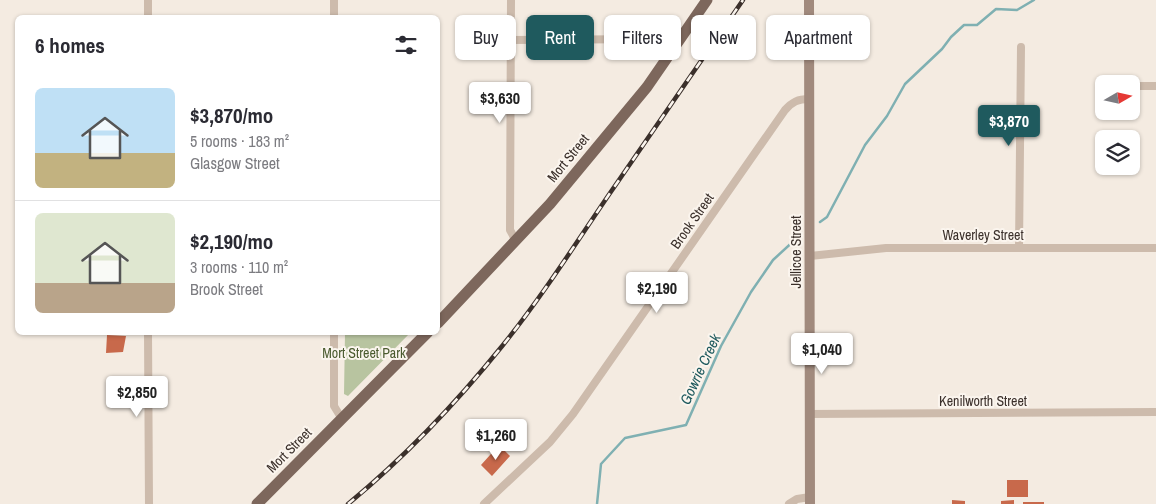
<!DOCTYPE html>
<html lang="en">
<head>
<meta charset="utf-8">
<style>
	body { margin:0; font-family:"Archivo Narrow",sans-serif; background:#f7f7f7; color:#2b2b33; height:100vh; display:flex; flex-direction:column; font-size:19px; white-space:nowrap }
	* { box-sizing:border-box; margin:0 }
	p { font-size:16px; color:#7c7c81 }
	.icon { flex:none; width:28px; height:28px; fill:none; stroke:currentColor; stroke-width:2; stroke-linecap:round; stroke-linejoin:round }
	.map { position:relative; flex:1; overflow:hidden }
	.drawer { position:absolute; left:15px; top:15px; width:425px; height:320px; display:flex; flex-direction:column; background:#fff; border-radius:8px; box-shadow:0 1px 4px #0004 }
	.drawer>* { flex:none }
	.guide { position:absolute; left:455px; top:15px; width:475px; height:45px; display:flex; gap:10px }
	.needle { width:32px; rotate:81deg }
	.buttons { position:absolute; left:1095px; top:75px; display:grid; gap:10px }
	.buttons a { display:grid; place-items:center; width:45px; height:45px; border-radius:8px; background:#fff; box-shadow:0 1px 4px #0004; font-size:25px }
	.price { position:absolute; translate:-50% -42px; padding:0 11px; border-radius:5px; background:#fff; color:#222; font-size:16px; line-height:32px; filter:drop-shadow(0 1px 2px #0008) }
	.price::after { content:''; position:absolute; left:50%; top:30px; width:15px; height:11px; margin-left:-8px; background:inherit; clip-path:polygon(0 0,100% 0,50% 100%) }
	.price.current { background:#1f5a5e; color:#fff }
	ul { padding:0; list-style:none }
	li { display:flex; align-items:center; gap:15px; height:125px; padding:0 20px }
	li+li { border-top:1px solid #e1e1e2 }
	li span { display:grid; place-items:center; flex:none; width:140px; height:100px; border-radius:8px; color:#555 }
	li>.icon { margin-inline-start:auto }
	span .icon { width:60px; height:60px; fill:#fffc; stroke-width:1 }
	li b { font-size:21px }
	h2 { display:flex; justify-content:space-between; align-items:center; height:60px; padding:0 20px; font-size:21px }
	.pill { padding:0 18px; border-radius:8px; background:#fff; box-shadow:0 1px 4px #0004; font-size:18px; line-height:45px }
	.pill.current { background:#1f5a5e; color:#fff }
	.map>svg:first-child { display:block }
	.park { fill:#b8c4a0 }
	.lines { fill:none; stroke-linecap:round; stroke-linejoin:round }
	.stream { stroke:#7fb0b2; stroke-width:2.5 }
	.building { fill:#c8694b }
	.minor { stroke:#cdbbac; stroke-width:8 }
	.secondary { stroke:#a18a7d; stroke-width:10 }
	.primary { stroke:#7d675c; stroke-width:11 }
	.rail-casing { stroke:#3b302b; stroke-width:4.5 }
	.rail { stroke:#fbf5ee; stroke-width:2.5; stroke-dasharray:8; stroke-linecap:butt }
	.labels { text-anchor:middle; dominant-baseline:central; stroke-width:4; stroke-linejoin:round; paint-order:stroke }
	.street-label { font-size:14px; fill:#3b302b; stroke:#fbf5ee }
	.park-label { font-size:14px; fill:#4a5a2e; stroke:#fbf5ee }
	.water-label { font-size:15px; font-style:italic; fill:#1f5a5e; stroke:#fbf5ee }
</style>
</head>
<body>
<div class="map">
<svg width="1156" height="504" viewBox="0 0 1156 504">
	<rect width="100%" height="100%" fill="#f4ebe1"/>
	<!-- park -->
	<path class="park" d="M345 333V332L410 333 348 396 344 394Z"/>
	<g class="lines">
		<!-- stream -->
		<path class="stream" d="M820 222 827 217 865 145 887 116 905 84 942 49 951 37 964 25H977L996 9 1017 10 1034 0
			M597 504 601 464 625 438 686 425 721 346 751 292 773 260 798 237"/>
	</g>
	<!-- building -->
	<path class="building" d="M107 335 126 336 123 352 106 353Z
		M499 445 510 456 492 476 481 465Z
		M1007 480H1028V497H1007Z
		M952 500 965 501V504H952Z
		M1014 500V504H1001V501Z
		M1023 502H1044V504H1023Z"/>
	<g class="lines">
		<!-- minor -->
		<path class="minor" d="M148 0V18
			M334 0V18
			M511 0 510 230 516 241
			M511 40 655 39 677 42
			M1131 86H1156
			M1019 248 1021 47
			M810 256 886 248H1156
			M148 332 149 504
			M334 332V406L342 419
			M809 414 1156 412
			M484 504 550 442 573 414 785 110C792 102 798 99 809 99
			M789 504 797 499 810 497"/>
		<!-- secondary -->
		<path class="secondary" d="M809 0 810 504"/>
		<!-- primary -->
		<path class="primary" d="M438 323 550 204 647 87 707 0
			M257 504 428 332"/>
		<!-- rail casing -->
		<g class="rail-casing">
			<path id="rail" d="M348 504C405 457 457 402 503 345 541 298 574 246 608 196 653 131 698 65 743 0"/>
		</g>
		<!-- rail -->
		<use href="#rail" class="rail"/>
	</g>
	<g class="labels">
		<!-- street labels -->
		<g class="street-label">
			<text transform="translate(568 158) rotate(-51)">Mort Street</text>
			<text transform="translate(692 221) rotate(-55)">Brook Street</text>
			<text x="983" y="235">Waverley Street</text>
			<text transform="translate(796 252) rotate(-90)">Jellicoe Street</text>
			<text x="983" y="401">Kenilworth Street</text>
			<text transform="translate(289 450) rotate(-45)">Mort Street</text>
		</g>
		<!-- park labels -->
		<g class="park-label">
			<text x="364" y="353">Mort Street Park</text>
		</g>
		<!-- water labels -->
		<g class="water-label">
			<text transform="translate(700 369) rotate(-65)">Gowrie Creek</text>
		</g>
	</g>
</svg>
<div class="buttons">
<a><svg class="needle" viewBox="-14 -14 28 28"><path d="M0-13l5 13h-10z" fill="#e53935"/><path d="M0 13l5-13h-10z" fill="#7c7c81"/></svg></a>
<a><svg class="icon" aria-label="layers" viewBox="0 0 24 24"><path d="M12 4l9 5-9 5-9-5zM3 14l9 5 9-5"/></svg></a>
</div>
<b class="price" style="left:500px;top:124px">$3,630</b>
<b class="price current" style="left:1009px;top:147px">$3,870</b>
<b class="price" style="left:657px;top:314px">$2,190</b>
<b class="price" style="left:822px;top:375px">$1,040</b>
<b class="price" style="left:137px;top:418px">$2,850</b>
<b class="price" style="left:496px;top:461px">$1,260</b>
<div class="guide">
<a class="pill">Buy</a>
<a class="pill current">Rent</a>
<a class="pill">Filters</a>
<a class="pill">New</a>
<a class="pill">Apartment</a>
</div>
<section class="drawer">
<h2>6 homes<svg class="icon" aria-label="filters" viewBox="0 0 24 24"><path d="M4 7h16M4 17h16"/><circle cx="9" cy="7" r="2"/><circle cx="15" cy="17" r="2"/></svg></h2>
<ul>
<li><span style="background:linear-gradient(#bfe0f5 65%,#c2b280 0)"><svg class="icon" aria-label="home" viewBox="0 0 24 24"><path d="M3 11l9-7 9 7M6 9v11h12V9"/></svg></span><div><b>$3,870/mo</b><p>5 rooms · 183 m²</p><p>Glasgow Street</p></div></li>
<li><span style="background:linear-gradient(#dfe7d0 70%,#b9a48a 0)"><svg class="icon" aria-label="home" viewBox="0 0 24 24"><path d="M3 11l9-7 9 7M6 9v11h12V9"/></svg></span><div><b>$2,190/mo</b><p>3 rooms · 110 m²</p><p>Brook Street</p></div></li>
</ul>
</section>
</div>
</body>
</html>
